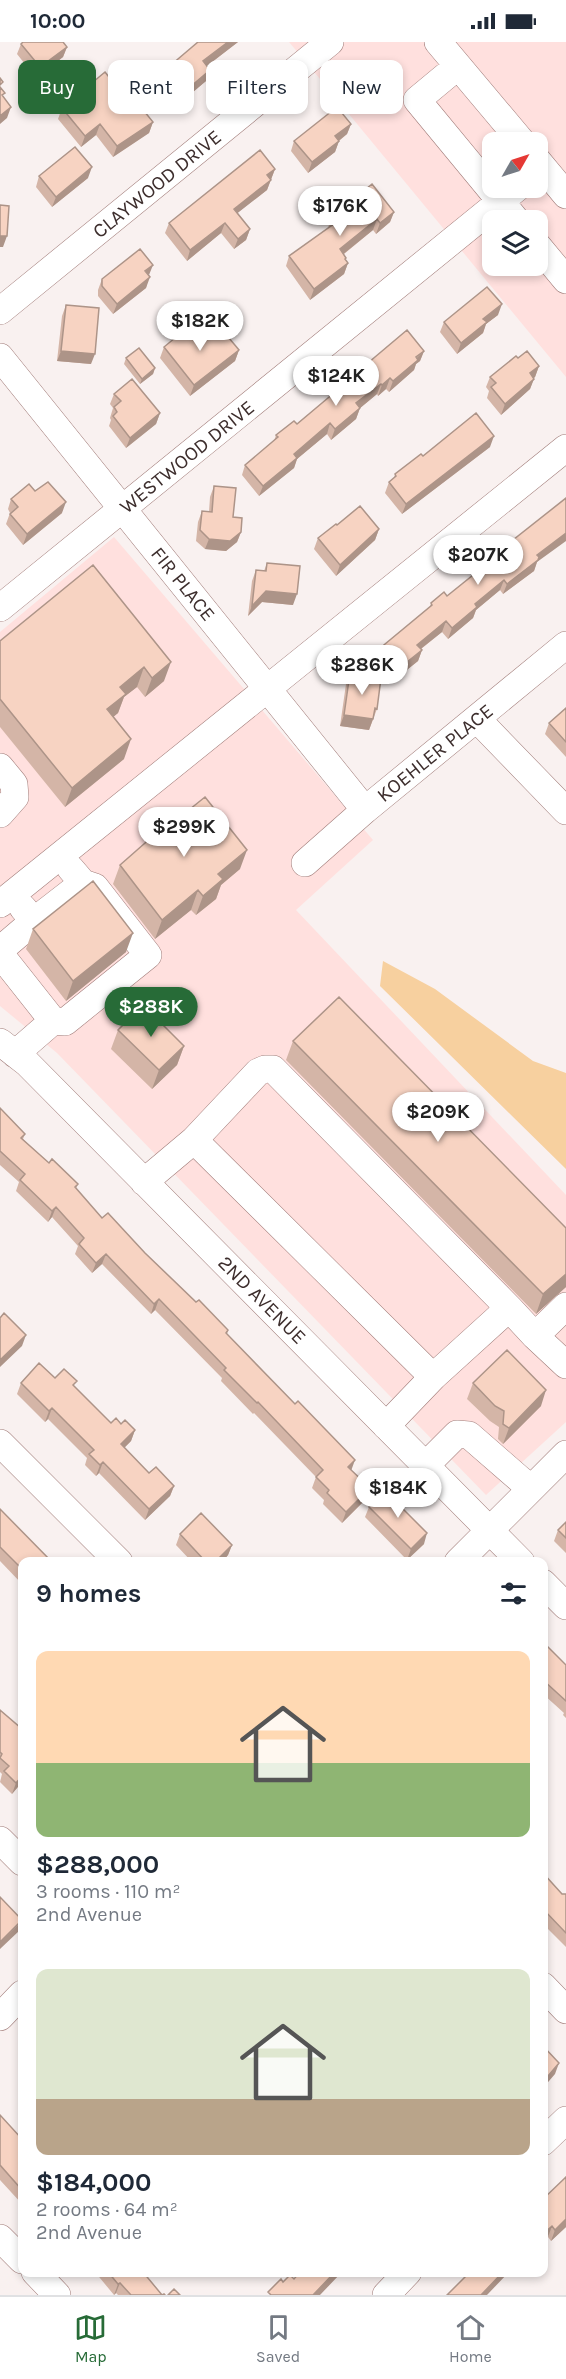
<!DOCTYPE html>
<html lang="en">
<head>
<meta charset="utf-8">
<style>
	body { margin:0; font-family:Karla,sans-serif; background:#f6f6f7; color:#1f2937; height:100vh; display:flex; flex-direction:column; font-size:22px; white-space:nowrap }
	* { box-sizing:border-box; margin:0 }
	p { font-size:20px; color:#747a83 }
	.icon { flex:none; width:33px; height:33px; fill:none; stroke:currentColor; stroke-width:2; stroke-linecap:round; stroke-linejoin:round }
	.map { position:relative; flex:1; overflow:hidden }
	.panel { position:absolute; left:18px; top:1515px; width:530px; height:720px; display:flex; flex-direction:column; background:#fff; border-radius:12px; box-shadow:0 3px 9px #0003 }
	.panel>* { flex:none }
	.top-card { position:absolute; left:18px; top:18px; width:531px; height:54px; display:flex; gap:12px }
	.needle { width:39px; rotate:51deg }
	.controls { position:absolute; left:482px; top:90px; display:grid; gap:12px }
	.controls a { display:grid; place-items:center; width:66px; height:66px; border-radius:12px; background:#fff; box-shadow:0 3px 9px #0003; font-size:30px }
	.price { position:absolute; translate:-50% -51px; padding:0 14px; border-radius:21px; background:#fff; color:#222; font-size:20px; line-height:39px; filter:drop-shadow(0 2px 3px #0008) }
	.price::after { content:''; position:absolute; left:50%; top:36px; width:18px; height:14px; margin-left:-9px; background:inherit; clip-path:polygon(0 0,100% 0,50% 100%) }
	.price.on { background:#276b37; color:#fff }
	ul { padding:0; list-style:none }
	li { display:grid; align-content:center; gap:12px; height:318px; padding:0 18px }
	li span { display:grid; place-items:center; height:186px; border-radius:12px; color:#555 }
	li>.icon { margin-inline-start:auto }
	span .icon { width:108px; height:108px; fill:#fffc; stroke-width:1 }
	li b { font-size:26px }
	h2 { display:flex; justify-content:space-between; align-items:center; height:72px; padding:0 18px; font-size:26px }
	.pill { padding:0 21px; border-radius:12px; background:#fff; box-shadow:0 3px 9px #0003; font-size:21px; line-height:54px }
	.pill.on { background:#276b37; color:#fff }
	.status { display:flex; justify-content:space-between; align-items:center; height:42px; padding:0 30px; background:#fff; direction:ltr }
	.status svg { height:16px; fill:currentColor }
	.dock { display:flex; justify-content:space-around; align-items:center; height:84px; border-top:2px solid #e0e1e3; background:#fff; font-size:16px; color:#747a83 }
	.dock a { display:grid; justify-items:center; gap:3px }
	.dock .on { color:#276b37 }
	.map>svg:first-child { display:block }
	.built { fill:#ffe0de; fill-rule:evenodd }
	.green { fill:#f7d09f }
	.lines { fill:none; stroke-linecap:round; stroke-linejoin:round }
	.minor-casing { stroke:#a17c79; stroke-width:28 }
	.minor { stroke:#fff; stroke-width:27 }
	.wall { fill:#d4b5a7 }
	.shaded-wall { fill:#ad9488 }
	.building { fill:#f7d3c2; stroke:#ad9488; stroke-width:1.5 }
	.labels { text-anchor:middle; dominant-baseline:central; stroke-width:4.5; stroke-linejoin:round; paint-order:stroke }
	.street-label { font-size:20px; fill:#3d2e2d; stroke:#fff }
</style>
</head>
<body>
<div class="status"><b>10:00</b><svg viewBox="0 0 49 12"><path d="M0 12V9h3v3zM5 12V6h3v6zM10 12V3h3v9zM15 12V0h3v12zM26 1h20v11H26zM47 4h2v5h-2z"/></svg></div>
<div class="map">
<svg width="566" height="2253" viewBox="0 0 566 2253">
	<rect width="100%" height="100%" fill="#f9f1f0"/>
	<!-- built -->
	<path class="built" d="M289 0H566V335L315 31ZM492 100H537V146H492ZM492 178H537V224H492Z
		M114 495 373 798 296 868 566 1153V1380L486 1453 57 1011 0 964V590Z"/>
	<!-- green -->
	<path class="green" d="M383 919 435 947 533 1019 566 1031V1127L380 944Z"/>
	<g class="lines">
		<!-- minor casing -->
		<g class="minor-casing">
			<path id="minor" d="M438 0 522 100
				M458 24 417 58 516 178
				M537 118 566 153
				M537 203 566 238
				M0 269 330 0
				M0 315 365 768
				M0 566 517 146
				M477 677 566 769
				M0 725 14 742 15 755 0 772
				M305 821 365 768 566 603
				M0 862 566 406
				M34 879 83 841 71 827
				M0 908 34 879 23 866
				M0 912 53 979 15 1012
				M53 979 65 980 148 913 95 845 83 841
				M0 1000 27 1021 521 1520
				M194 1098 258 1030 265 1027H273L509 1266
				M144 1140 194 1098 433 1335 386 1384
				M535 1294 566 1323
				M433 1335 509 1266 535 1294 566 1264
				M0 1401 119 1520
				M426 1423 457 1392 469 1393 531 1447
				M458 1520 566 1412
				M543 1541 566 1564
				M0 1798 22 1820
				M543 1944 566 1968
				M0 1975 22 1952
				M543 2100 566 2078
				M0 2196 22 2218
				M35 2230 57 2253
				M386 2253 408 2230"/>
		</g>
		<!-- minor -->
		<use href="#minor" class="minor"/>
	</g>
	<!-- wall -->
	<path class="wall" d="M198 0H238L207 24 206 39 173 67 157 48 165 28Z
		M21 2 67 5 63 15 36 36 17 12Z
		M109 35 153 80 149 91 113 115 96 93 81 105 58 77 62 66Z
		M351 82 347 92 339 99 335 110 308 131 291 109 294 99Z
		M275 127 267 148 237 171 250 187 246 198 234 207 221 191 187 219 165 191 169 181Z
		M39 134 88 136 52 165 36 145Z
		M394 170 390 180 376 192 373 188 344 212 346 216 345 218 348 221 344 232 310 258 286 224 289 214 328 186 331 176Z
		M149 233 146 246 113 272 98 254V248L102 237Z
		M66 263 91 322 57 319 62 274Z
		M498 273 486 282 483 291 457 312 440 290 444 280Z
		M218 295 239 308 235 319 190 354 160 316 164 305Z
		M424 309 420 319 416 322 414 328 389 350 386 347 378 354 377 352 360 366 356 377 331 398 327 392 297 417 294 426 259 454 242 433 245 423 274 399 276 393 297 382 335 350 338 342Z
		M126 316 155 326 153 332 140 342 124 322Z
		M518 316 539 324 535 335 534 336 530 347 501 373 487 356 489 349 486 345 490 335Z
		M114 352 160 371 156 382 126 406 109 384 111 378 110 376 113 366 110 362Z
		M490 405 402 472 385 451 389 440 394 436 395 432 423 414Z
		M214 444 233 475 241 490 237 500 226 509 205 507 196 499 198 480 202 469 209 470 210 455Z
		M35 449 62 471 23 503 6 482 10 471 8 467 11 457Z
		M337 483 379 487 375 498 336 534 314 507 318 496Z
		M513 498 537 520 534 529 503 552 500 548 476 568 473 576 448 597 442 590 421 607 422 608 418 619 393 639 375 617 379 607 430 565 431 561 447 554 511 503Z
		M267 521 293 563 262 560 248 574 252 539 256 528 264 529Z
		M93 523 164 639 145 655 137 645 124 655 118 671 113 675 124 717 65 765 0 685V599Z
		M350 631 377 667 369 688 340 684 346 642Z
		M566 666V715L545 692 549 681Z
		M179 776 240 827 221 843 216 857 196 873 191 868 155 897 113 842 120 823Z
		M33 887 126 910 66 959 26 907Z
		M118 988 184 1004 177 1023 152 1047 111 1007Z
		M293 999 566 1245 536 1272 286 1018Z
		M0 1066 25 1092 23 1097 49 1121 78 1142 76 1147 102 1176 145 1211 196 1260 228 1288 227 1292 351 1428 370 1446 366 1457 342 1481 323 1462 324 1458 312 1446 316 1435 254 1371 253 1372 221 1339 222 1336 155 1268 151 1272 102 1222 92 1231 75 1212 78 1204 52 1175 48 1180 16 1149 19 1140 0 1123Z
		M55 1336 75 1345 111 1381 121 1382 135 1388 131 1399 124 1406 149 1431 174 1444 170 1454 145 1478 99 1431 96 1434 85 1423 87 1416 48 1377 45 1380 17 1352 21 1341Z
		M473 1341 541 1364 503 1402 498 1397 499 1385 490 1379 467 1357Z
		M402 1461 401 1464 424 1502 407 1518 365 1475 369 1465Z
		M0 1467 22 1520V1542L0 1519Z
		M566 1480V1511L554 1499 558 1488Z
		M180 1492 232 1503 228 1513 222 1520H192L176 1503Z
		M543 1600 566 1623V1676L563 1673 564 1671 543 1652Z
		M0 1668 21 1686 22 1684V1740L12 1752 0 1740 2 1732 0 1730Z
		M543 1831 562 1852H566V1905L543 1882Z
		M0 2073 21 2096 22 2095V2162L0 2138Z
		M566 2134V2185L551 2199 548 2195 560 2142Z
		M95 2230H143L162 2253H165H118L116 2251 114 2253Z"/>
	<!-- shaded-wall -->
	<path class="shaded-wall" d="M228 0H238L199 30 203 19Z
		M67 5 63 15 36 36 40 25Z
		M210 28 206 39 173 67 177 56Z
		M11 65 7 76 0 82V74Z
		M153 80 149 91 113 115 117 104Z
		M100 82 96 93 81 105 85 94Z
		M351 82 347 92 331 105 335 94Z
		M339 99 335 110 308 131 312 120Z
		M92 125 88 136 52 165 56 155Z
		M275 127 267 148 230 177 234 167 267 133Z
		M394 170 390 180 376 192 380 181Z
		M377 177 373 188 336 218 340 207Z
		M225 181 221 191 187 219 190 208Z
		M250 187 246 198 234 207 238 197Z
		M0 194H7L3 205H0Z
		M346 216 343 225 348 221 344 232 310 258 314 247Z
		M153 223 149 233 145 229Z
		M150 235 146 246 113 272 117 262Z
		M502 262 498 273 486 282 483 291 457 312 461 301 483 277Z
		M239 308 235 319 190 354 194 343Z
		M61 309 95 312 91 322 57 319Z
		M424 309 420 319 416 322 414 328 389 350 393 339Z
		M539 324 535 335 526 342 530 331Z
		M155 326 153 332 140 342 142 337Z
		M390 336 386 347 378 354 382 343Z
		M534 337 530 347 501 373 505 362Z
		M381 342 377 352 353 372 356 361Z
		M360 366 356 377 331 398 335 387Z
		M160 371 156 382 126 406 130 396Z
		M330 381 327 392 297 417 294 426 259 454 263 444 294 412Z
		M494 394 490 405 402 472 406 462Z
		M66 460 62 471 23 503 27 492Z
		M379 487 375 498 336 534 340 523Z
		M241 490 237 500 226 509 205 507 209 497Z
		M566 491V499L537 520 534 529 503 552 507 542 537 513Z
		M504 538 500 548 476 568 473 576 448 597 452 586 475 562Z
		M266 549 297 552 293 563 262 560 248 574 252 564Z
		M446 579 442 590 413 613 417 603Z
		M422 608 418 619 393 639 397 628Z
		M171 620 164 639 145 655 152 636Z
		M144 625 137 645 124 655 118 671 100 686 107 667 120 645Z
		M344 673 373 677 369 688 340 684Z
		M131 697 124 717 65 765 72 746Z
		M247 808 240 827 221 843 216 857 196 873 203 854 218 832Z
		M198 848 191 868 155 897 162 878Z
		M133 891 126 910 66 959 73 939Z
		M184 1004 177 1023 152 1047 159 1028Z
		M56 1165 52 1175 48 1180 52 1169Z
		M106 1212 102 1222 92 1231 96 1221Z
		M566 1232V1245L536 1272 543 1252Z
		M159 1257 155 1268 151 1272 154 1262Z
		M26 1293 22 1304 0 1325V1318Z
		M546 1348 541 1364 503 1402 509 1386Z
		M52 1366 48 1377 45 1380 49 1369Z
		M135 1388 131 1399 117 1413 121 1402Z
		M355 1418 351 1429 348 1425Z
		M103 1420 99 1431 96 1434 100 1423Z
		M174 1444 170 1454 145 1478 149 1467Z
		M370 1446 366 1457 342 1481 346 1470Z
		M427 1491 424 1502 407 1518 411 1507Z
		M232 1503 228 1513 222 1520H215Z
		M22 1734V1740L12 1752 16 1741Z
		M22 1879 19 1889 0 1907V1900Z
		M559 2021 555 2032 543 2046V2040Z
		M566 2177V2185L551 2199 555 2188Z
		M552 2184 548 2195 543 2199V2192Z
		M335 2230H342L320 2253H313Z
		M503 2230H509L487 2253H481Z
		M120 2241 116 2251 114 2253 118 2242Z"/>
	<!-- building -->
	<path class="building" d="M23 0H63L67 5 40 25 21 2Z
		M198 0H228L203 19 210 28 177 56 161 38 168 32 165 28Z
		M105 30 109 35 118 37 153 80 117 104 100 82 85 94 62 66Z
		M0 36 3 40 0 43Z
		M0 45 5 51 2 53 11 65 0 74Z
		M337 65 351 82 335 94 339 99 312 120 294 99Z
		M75 105 92 125 56 155 39 134Z
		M260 108 275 127 267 133 271 138 234 167 250 187 238 197 225 181 190 208 169 181Z
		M372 142 394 170 380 181 377 177 340 207 346 216 345 217 348 221 314 247 289 214 335 181 331 176Z
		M0 163 9 164 7 194H0Z
		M140 207 153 223 145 229 150 235 117 262 102 244V237Z
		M487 245 502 262 483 277 487 280 461 301 444 280Z
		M66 263 99 266 95 312 61 309Z
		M208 284 218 295 224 290 239 308 194 343 164 305 187 286 194 295Z
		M407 288 424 309 416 315 418 318 393 339 390 336 382 343 381 342 356 361 360 366 335 387 330 381 294 412 297 416 263 444 245 423 278 395 276 393 294 379 297 382 341 345 338 342 354 329 356 331Z
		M139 306 155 326 142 337 126 316Z
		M527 309 539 324 530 331 534 337 505 362 491 345 496 341 490 335 516 314 518 316Z
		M132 337 160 371 130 396 113 374 117 370 114 365 121 359 114 352Z
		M476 371 494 394 406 462 389 440 396 434 395 432 421 412 423 414Z
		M48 440 66 460 27 492 10 472 18 465 11 457 29 442 35 449Z
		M214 444 236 446 233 475 242 476 241 490 230 499 209 497 200 488 202 469 212 470Z
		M566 456V491L537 513 539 515 538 518 507 542 504 538 475 562 477 565 452 586 446 579 417 603 422 608 397 628 379 607 432 563 431 561 444 550 447 554 514 500 513 498Z
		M360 464 379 487 340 523 318 496 336 482 337 483Z
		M267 521 300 524 297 552 266 549 252 564 256 528 266 529Z
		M93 523 171 620 152 636 144 625 120 645 126 652 107 667 131 697 72 746 0 657V599Z
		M350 631 381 636 377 667 375 666 373 677 344 673Z
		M566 666V700L549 681Z
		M205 755 247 808 218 832 223 837 203 854 198 848 162 878 120 823 177 773 179 776Z
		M93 839 133 891 73 939 33 887Z
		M339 955 566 1186V1232L543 1252 293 999Z
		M143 963 184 1004 159 1028 118 988Z
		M0 1066 25 1092 21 1096 49 1121 52 1117 78 1142 75 1145 102 1176 108 1171 145 1211 196 1260 199 1258 228 1288 226 1291 295 1362 298 1359 355 1418 348 1425 370 1446 346 1470 327 1451 329 1448 316 1435 323 1428 258 1360 257 1361 224 1328 226 1326 159 1257 154 1262 106 1212 96 1221 79 1202 84 1196 56 1165 52 1169 20 1138 25 1132 0 1109Z
		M4 1271 26 1293 0 1318V1276Z
		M507 1308 546 1348 509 1386 503 1382 504 1369 495 1364 473 1341Z
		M39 1321 55 1336 64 1327 77 1339 73 1343 111 1381 116 1376 121 1382 125 1378 135 1388 121 1402 149 1431 156 1425 174 1444 149 1467 103 1420 100 1423 89 1412 94 1408 52 1366 49 1369 21 1341Z
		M388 1446 402 1461 400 1464 427 1491 411 1507 369 1465Z
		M0 1467 52 1520H22V1527L0 1505Z
		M201 1471 232 1503 215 1520H206L180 1492Z
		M566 1480V1496L558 1488Z
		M543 1600 566 1623V1659L543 1638Z
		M0 1668 21 1686 22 1684V1734L16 1741 4 1729 9 1724 0 1716 2 1712 0 1710Z
		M543 1831 562 1852H566V1891L543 1867Z
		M0 1855 22 1878 0 1900Z
		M543 2004 559 2021 543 2040Z
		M0 2073 21 2096 22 2095V2148L0 2123Z
		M566 2135V2177L555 2188 552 2184 543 2192V2157Z
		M108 2230H143L162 2253 164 2252 165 2253H131L120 2241 118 2242Z
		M300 2230H335L313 2253H271L268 2250 281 2237 283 2240 290 2233 294 2237Z
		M470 2230H503L481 2253H447Z
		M174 2247 180 2253H168Z"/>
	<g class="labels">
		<!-- street labels -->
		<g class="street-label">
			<text transform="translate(157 142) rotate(-39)">CLAYWOOD DRIVE</text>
			<text transform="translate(187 415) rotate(-39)">WESTWOOD DRIVE</text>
			<text transform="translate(183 542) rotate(51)">FIR PLACE</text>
			<text transform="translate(435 711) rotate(-39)">KOEHLER PLACE</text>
			<text transform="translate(262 1258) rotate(45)">2ND AVENUE</text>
		</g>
	</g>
</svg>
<div class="controls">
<a><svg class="needle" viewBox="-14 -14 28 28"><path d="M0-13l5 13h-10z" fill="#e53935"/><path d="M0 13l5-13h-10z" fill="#747a83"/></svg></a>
<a><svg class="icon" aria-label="layers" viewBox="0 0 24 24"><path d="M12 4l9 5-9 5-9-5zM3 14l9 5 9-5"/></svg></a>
</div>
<b class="price" style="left:340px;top:195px">$176K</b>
<b class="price" style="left:200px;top:310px">$182K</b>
<b class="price" style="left:336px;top:365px">$124K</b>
<b class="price" style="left:478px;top:544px">$207K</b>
<b class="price" style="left:362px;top:654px">$286K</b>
<b class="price" style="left:184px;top:816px">$299K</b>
<b class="price on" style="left:151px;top:996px">$288K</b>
<b class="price" style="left:438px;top:1101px">$209K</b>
<b class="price" style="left:398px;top:1477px">$184K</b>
<div class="top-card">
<a class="pill on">Buy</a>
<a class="pill">Rent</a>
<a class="pill">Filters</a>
<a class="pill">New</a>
</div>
<section class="panel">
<h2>9 homes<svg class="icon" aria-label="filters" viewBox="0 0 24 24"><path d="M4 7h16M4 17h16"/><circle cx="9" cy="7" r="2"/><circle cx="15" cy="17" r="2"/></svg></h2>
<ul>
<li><span style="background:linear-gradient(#ffd9b3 60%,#8fb573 0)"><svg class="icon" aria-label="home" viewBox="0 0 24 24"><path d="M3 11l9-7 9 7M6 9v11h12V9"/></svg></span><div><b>$288,000</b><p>3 rooms · 110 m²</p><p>2nd Avenue</p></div></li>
<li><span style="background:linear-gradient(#dfe7d0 70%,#b9a48a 0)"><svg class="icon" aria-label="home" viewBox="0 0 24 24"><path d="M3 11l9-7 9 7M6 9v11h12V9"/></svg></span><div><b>$184,000</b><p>2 rooms · 64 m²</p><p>2nd Avenue</p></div></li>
</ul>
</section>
</div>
<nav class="dock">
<a class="on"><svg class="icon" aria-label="map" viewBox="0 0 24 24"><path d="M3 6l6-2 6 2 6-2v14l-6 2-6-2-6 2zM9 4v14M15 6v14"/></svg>Map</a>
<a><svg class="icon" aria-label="saved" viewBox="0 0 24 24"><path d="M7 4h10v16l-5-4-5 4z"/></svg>Saved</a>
<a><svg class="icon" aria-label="home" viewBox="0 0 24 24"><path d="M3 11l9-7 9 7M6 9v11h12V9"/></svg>Home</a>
</nav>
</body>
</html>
